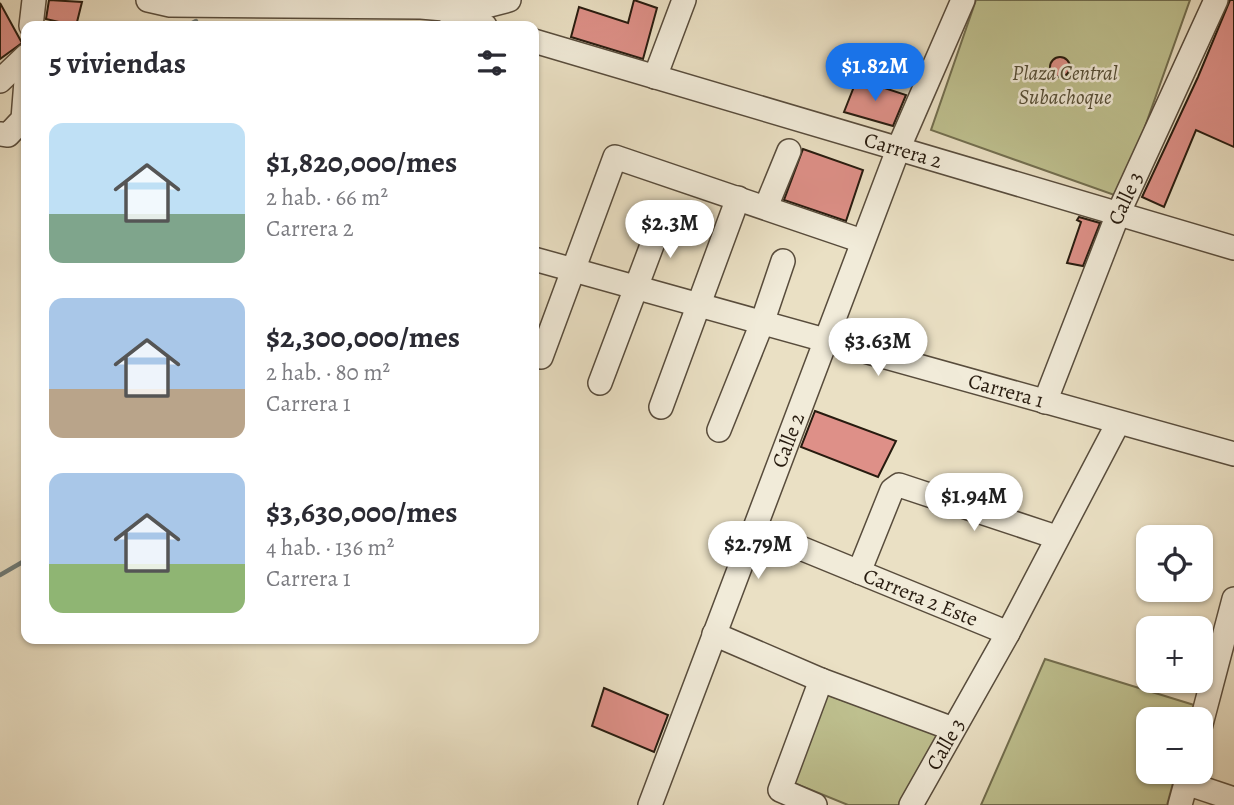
<!DOCTYPE html>
<html lang="es">
<head>
<meta charset="utf-8">
<style>
	body { margin:0; font-family:Alegreya,serif; background:#f2f2f3; color:#2b2b33; height:100vh; display:flex; flex-direction:column; font-size:26px; white-space:nowrap }
	* { box-sizing:border-box; margin:0 }
	p { font-size:23px; color:#7c7c81 }
	.icon { flex:none; width:38px; height:38px; fill:none; stroke:currentColor; stroke-width:2; stroke-linecap:round; stroke-linejoin:round }
	.map { position:relative; flex:1; overflow:hidden }
	.panel { position:absolute; left:21px; top:21px; width:518px; height:623px; display:flex; flex-direction:column; background:#fff; border-radius:14px; box-shadow:0 2px 5px #0004 }
	.panel>* { flex:none }
	.controls { position:absolute; left:1136px; top:525px; display:grid; gap:14px }
	.controls a { display:grid; place-items:center; width:77px; height:77px; border-radius:14px; background:#fff; box-shadow:0 2px 5px #0004; font-size:35px }
	.price { position:absolute; translate:-50% -60px; padding:0 16px; border-radius:24px; background:#fff; color:#222; font-size:23px; line-height:46px; filter:drop-shadow(0 2px 4px #0008) }
	.price::after { content:''; position:absolute; left:50%; top:42px; width:21px; height:16px; margin-left:-10px; background:inherit; clip-path:polygon(0 0,100% 0,50% 100%) }
	.price.active { background:#1a73e8; color:#fff }
	ul { padding:0; list-style:none }
	li { display:flex; align-items:center; gap:21px; height:175px; padding:0 28px }
	li span { display:grid; place-items:center; flex:none; width:196px; height:140px; border-radius:14px; color:#555 }
	li>.icon { margin-inline-start:auto }
	span .icon { width:84px; height:84px; fill:#fffc; stroke-width:1 }
	li b { font-size:30px }
	h2 { display:flex; justify-content:space-between; align-items:center; height:84px; padding:0 28px; font-size:30px }
	.map>svg:first-child { display:block }
	.green { fill:#bec08f; stroke:#726e4f; stroke-width:2 }
	.lines { fill:none; stroke-linecap:round; stroke-linejoin:round }
	.stream { stroke:#6d7a78; stroke-width:4.5 }
	.building { fill:#de9088; stroke:#271b0f; stroke-width:2 }
	.minor-casing { stroke:#584c3c; stroke-width:26 }
	.minor { stroke:#f1ebd9; stroke-width:23 }
	.labels { text-anchor:middle; dominant-baseline:central; stroke-width:5; stroke-linejoin:round; paint-order:stroke }
	.park-label { font-size:21px; font-style:italic; fill:#544d35; stroke:#f1ebd9 }
	.street-label { font-size:21px; fill:#271b0f; stroke:#f1ebd9 }
</style>
</head>
<body>
<div class="map">
<svg width="1234" height="805" viewBox="0 0 1234 805">
	<rect width="100%" height="100%" fill="#eae0c4"/>
	<filter id="stains"><feTurbulence type="fractalNoise" baseFrequency=".00286" numOctaves="4"/><feColorMatrix values="0 0 0 0 .2 0 0 0 0 .09 0 0 0 0 .02 0 0 0 .5 -.17"/></filter>
	<radialGradient id="worn" r=".72"><stop offset=".6" stop-color="#630" stop-opacity="0"/><stop offset="1" stop-color="#630" stop-opacity=".3"/></radialGradient>
	<!-- green -->
	<path class="green" d="M976 0H1190L1120 197 931 130Z
		M1045 659 1194 705 1190 719H1148V772H1176L1167 805H981Z
		M825 694 938 734 903 805H848L794 783Z"/>
	<g class="lines">
		<!-- stream -->
		<path class="stream" d="M187 26 196 21
			M0 575 26 560"/>
	</g>
	<!-- building -->
	<path class="building" d="M49 0 82 2 76 26 46 19Z
		M634 0 657 8 643 59 571 37 579 7 628 23Z
		M1230 0H1234V147L1196 130 1164 207 1142 197 1198 77Z
		M0 3 22 43 0 59Z
		M1050 67a10 10 0 1 1 20 0a10 10 0 1 1-20 0Z
		M857 79 906 95 893 126 844 112Z
		M803 149 863 170 846 221 784 200Z
		M1079 217 1100 223 1083 266 1067 263 1081 222 1077 220Z
		M815 411 896 441 878 477 801 447Z
		M604 688 668 715 654 752 592 726Z"/>
	<g class="lines">
		<!-- minor casing -->
		<g class="minor-casing">
			<g id="minor">
				<path d="M148 0 170 5 421 7 467 11 509 0"/>
				<path d="M451 16 485 26"/>
				<path d="M31 26 34 0"/>
				<path id="s1" d="M534 41 1234 248"/>
				<path d="M655 77 684 0"/>
				<path d="M0 81 26 56"/>
				<path d="M0 134 8 135 23 119 26 81"/>
				<path d="M766 207 789 151"/>
				<path id="s2" d="M534 259 1234 454"/>
				<path d="M541 357 615 157 862 241"/>
				<path d="M600 383 663 216"/>
				<path id="s3" d="M1045 402 1118 214 1216 0"/>
				<path d="M661 407 738 198"/>
				<path d="M719 430 762 323 783 261"/>
				<path id="s4" d="M754 529 1008 633"/>
				<path d="M859 572 892 490 899 485 1056 537"/>
				<path d="M714 634 821 680 953 729"/>
				<path d="M1200 728 1234 599"/>
				<path d="M1186 783 1234 799"/>
				<path id="s5" d="M650 805 899 147 963 0"/>
				<path d="M815 805 780 790 821 680"/>
				<path id="s6" d="M911 805 1008 633 1118 423"/>
				<path d="M1180 805 1189 772"/>
			</g>
		</g>
		<!-- minor -->
		<use href="#minor" class="minor"/>
	</g>
	<g class="labels">
		<!-- park labels -->
		<g class="park-label">
			<text x="1065" y="73">Plaza Central<tspan x="1065" dy="24">Subachoque</tspan></text>
		</g>
		<!-- street labels -->
		<g class="street-label">
			<text stroke="none"><textPath href="#s1" startOffset="385">Carrera 2</textPath></text>
			<text stroke="none"><textPath href="#s3" startOffset="219">Calle 3</textPath></text>
			<text stroke="none"><textPath href="#s2" startOffset="490">Carrera 1</textPath></text>
			<text stroke="none"><textPath href="#s5" startOffset="390">Calle 2</textPath></text>
			<text stroke="none"><textPath href="#s4" startOffset="180">Carrera 2 Este</textPath></text>
			<text stroke="none"><textPath href="#s6" startOffset="70">Calle 3</textPath></text>
		</g>
	</g>
	<rect width="100%" height="100%" filter="url(#stains)"/>
	<rect width="100%" height="100%" fill="url(#worn)"/>
</svg>
<div class="controls">
<a><svg class="icon" aria-label="locate" viewBox="0 0 24 24"><circle cx="12" cy="12" r="6"/><path d="M12 2v4M12 18v4M2 12h4M18 12h4"/></svg></a>
<a>+</a>
<a>−</a>
</div>
<b class="price active" style="left:875px;top:103px">$1.82M</b>
<b class="price" style="left:670px;top:260px">$2.3M</b>
<b class="price" style="left:878px;top:378px">$3.63M</b>
<b class="price" style="left:974px;top:533px">$1.94M</b>
<b class="price" style="left:758px;top:581px">$2.79M</b>
<section class="panel">
<h2>5 viviendas<svg class="icon" aria-label="filters" viewBox="0 0 24 24"><path d="M4 7h16M4 17h16"/><circle cx="9" cy="7" r="2"/><circle cx="15" cy="17" r="2"/></svg></h2>
<ul>
<li><span style="background:linear-gradient(#bfe0f5 65%,#7fa58c 0)"><svg class="icon" aria-label="home" viewBox="0 0 24 24"><path d="M3 11l9-7 9 7M6 9v11h12V9"/></svg></span><div><b>$1,820,000/mes</b><p>2 hab. · 66 m²</p><p>Carrera 2</p></div></li>
<li><span style="background:linear-gradient(#a9c7e8 65%,#b9a48a 0)"><svg class="icon" aria-label="home" viewBox="0 0 24 24"><path d="M3 11l9-7 9 7M6 9v11h12V9"/></svg></span><div><b>$2,300,000/mes</b><p>2 hab. · 80 m²</p><p>Carrera 1</p></div></li>
<li><span style="background:linear-gradient(#a9c7e8 65%,#8fb573 0)"><svg class="icon" aria-label="home" viewBox="0 0 24 24"><path d="M3 11l9-7 9 7M6 9v11h12V9"/></svg></span><div><b>$3,630,000/mes</b><p>4 hab. · 136 m²</p><p>Carrera 1</p></div></li>
</ul>
</section>
</div>
</body>
</html>
